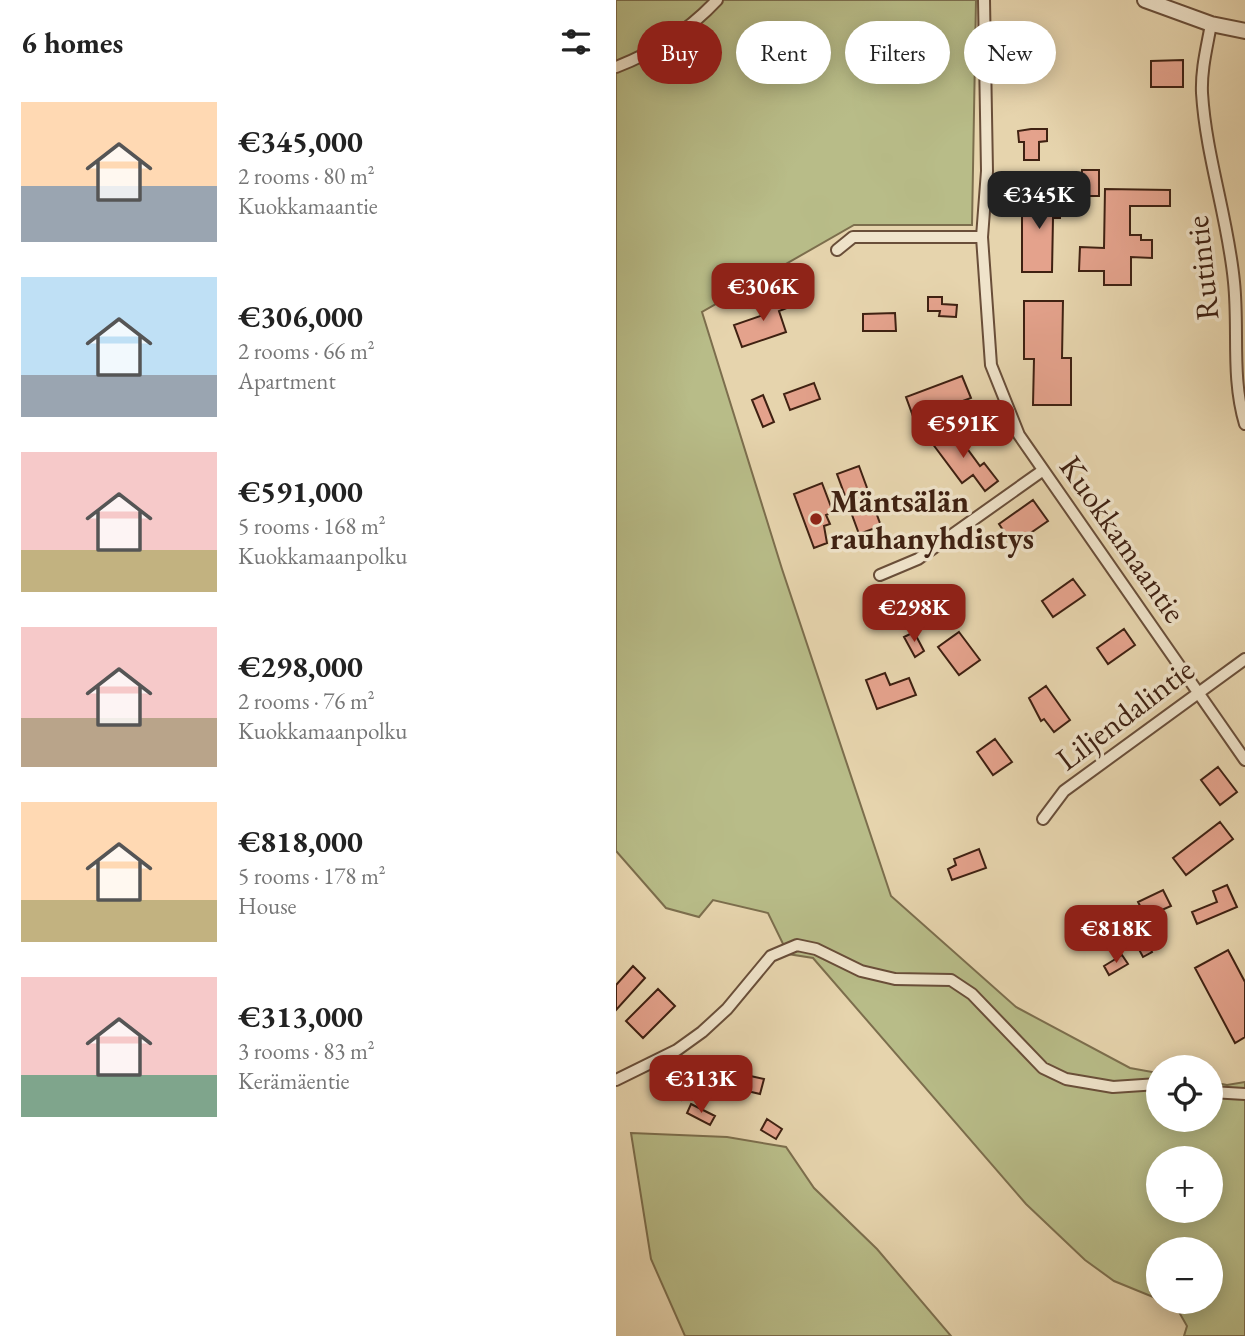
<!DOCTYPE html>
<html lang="en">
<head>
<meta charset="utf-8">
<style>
	body { margin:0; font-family:"EB Garamond",serif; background:#f6f6f6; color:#222; height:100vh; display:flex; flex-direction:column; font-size:26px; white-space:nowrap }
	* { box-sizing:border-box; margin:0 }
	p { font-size:23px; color:#767676 }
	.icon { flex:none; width:38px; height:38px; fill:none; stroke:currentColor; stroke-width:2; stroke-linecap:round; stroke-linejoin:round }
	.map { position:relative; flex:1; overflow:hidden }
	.side { display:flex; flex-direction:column; background:#fff; width:616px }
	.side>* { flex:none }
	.banner { position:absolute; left:21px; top:21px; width:502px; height:63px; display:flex; gap:14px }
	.buttons { position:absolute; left:530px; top:1055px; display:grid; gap:14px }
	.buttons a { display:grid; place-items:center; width:77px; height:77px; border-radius:50%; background:#fff; box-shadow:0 4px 18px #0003; font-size:35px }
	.price { position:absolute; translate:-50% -60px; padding:0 16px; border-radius:14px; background:#8f2418; color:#fff; font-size:23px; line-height:46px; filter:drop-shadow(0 2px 4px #0008) }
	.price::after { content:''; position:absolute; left:50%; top:42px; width:21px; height:16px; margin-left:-10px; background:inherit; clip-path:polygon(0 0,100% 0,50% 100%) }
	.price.selected { background:#222; color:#fff }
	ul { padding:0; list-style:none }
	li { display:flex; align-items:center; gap:21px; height:175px; padding:0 21px }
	li span { display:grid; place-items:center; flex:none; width:196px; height:140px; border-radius:0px; color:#555 }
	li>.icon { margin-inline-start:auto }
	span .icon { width:84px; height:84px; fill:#fffc; stroke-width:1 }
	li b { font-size:30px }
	h2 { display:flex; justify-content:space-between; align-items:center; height:84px; padding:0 21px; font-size:30px }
	.pill { padding:0 24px; border-radius:32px; background:#fff; box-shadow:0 4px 18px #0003; font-size:24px; line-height:63px }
	.pill.selected { background:#8f2418; color:#fff }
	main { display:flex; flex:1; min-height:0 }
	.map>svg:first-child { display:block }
	.green { fill:#b8bc88; stroke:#7c6e4d; stroke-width:2; fill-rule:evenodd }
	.building { fill:#e4a28c; stroke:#3f2112; stroke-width:2 }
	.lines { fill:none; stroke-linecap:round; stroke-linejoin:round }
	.minor-casing { stroke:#694e39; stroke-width:14 }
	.tertiary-casing { stroke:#694e39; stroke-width:18 }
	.minor { stroke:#efe3ca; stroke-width:10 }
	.tertiary { stroke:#efe3ca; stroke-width:14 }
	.poi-dot { fill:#8f2418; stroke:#efe3ca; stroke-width:2.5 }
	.labels { text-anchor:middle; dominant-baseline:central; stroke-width:7; stroke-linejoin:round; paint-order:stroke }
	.street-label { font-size:32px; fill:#3f2112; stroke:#efe3ca }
	.poi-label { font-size:32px; font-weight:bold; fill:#3f2112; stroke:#efe3ca; text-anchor:start }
</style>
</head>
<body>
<main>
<section class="side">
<h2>6 homes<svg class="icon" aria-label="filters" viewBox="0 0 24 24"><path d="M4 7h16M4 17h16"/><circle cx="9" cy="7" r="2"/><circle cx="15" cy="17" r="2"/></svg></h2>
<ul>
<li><span style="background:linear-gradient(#ffd9b3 60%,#9aa5b1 0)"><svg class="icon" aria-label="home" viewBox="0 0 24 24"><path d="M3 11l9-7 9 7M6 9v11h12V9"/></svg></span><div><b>€345,000</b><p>2 rooms · 80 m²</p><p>Kuokkamaantie</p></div></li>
<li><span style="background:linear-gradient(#bfe0f5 70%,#9aa5b1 0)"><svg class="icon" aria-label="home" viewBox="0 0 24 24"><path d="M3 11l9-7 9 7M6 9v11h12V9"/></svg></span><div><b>€306,000</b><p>2 rooms · 66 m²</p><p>Apartment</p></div></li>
<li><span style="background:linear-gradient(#f6c9c9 70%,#c2b280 0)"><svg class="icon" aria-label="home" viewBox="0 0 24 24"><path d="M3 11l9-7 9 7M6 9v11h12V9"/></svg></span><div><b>€591,000</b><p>5 rooms · 168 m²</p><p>Kuokkamaanpolku</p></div></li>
<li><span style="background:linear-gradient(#f6c9c9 65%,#b9a48a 0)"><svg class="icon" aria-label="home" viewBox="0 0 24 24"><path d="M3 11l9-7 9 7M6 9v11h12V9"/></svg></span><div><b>€298,000</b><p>2 rooms · 76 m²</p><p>Kuokkamaanpolku</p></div></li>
<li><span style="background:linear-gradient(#ffd9b3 70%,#c2b280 0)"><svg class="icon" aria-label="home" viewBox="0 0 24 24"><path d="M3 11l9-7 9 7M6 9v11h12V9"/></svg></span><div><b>€818,000</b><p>5 rooms · 178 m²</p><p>House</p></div></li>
<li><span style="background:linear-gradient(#f6c9c9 70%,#7fa58c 0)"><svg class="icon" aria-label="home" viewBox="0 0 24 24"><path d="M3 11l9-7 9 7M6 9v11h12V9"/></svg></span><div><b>€313,000</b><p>3 rooms · 83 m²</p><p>Kerämäentie</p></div></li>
</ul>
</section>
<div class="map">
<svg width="629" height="1336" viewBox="0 0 629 1336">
	<rect width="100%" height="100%" fill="#e6d4ad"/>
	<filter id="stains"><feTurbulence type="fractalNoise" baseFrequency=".00286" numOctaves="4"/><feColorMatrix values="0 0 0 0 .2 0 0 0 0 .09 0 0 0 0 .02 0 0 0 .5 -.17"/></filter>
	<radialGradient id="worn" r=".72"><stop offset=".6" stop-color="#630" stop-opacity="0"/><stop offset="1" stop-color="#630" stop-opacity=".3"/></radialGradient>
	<!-- green -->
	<path class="green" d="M0 0H360L356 225H238L86 312 166 569 275 896 400 1007 514 1068 542 1073V1120H595V1082L611 1085 629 1082V1336H568L571 1326 559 1305 551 1302H595V1250H542V1299L498 1281 469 1260 410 1204 197 958 172 954 152 913 97 900 83 917 50 908 0 851ZM542 1158H595V1211H542Z
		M15 1133 111 1137 170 1147 198 1188 261 1249 335 1336H69L35 1259Z"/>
	<!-- building -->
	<path class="building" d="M567 60V87H535V61Z
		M415 129H431V141L423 142V160H408V142H403L402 131Z
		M466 170H483V196H465Z
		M489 189 554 190V206H514V235H525V240H536V258L515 257V285H488V271H463L464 247 488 248Z
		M406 194H445L444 218H437L436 272H406Z
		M166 294 171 308 163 311 170 332 126 347 118 325 150 314 146 301Z
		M312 297H326V304L341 305 340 317 323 316 324 311H312Z
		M408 301H447L446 358H455V405H417L418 359H408Z
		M279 313 280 331H247V314Z
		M346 376 355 398 298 419 290 397Z
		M198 383 204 399 174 410 168 394Z
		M147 395 158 422 147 427 136 400Z
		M336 428 364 466 368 463 382 481 369 491 357 475 346 483 316 443Z
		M243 466 265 526 243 534 221 474Z
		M206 483 217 512 210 515 214 524 208 526 211 543 198 548 178 494Z
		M417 500 432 521 397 545 383 524Z
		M457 579 469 595 437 617 426 601Z
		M508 629 519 645 492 664 481 648Z
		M298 632 308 651 299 657 288 637Z
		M343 632 364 660 343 675 322 647Z
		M269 673 274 685 293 678 300 695 261 709 250 680Z
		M430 686 454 720 438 732 428 719 425 721 413 698Z
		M379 739 396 762 377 775 361 752Z
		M602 767 621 792 604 805 585 780Z
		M604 822 617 839 570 875 557 858Z
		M363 849 370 868 336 880 332 869 340 865 338 859Z
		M611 885 621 907 581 924 576 912 601 902 597 891Z
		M547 890 555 906 530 917 522 902Z
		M527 935 536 952 527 957 518 940Z
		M612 950 629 982V1037L619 1043 579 968Z
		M506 955 512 964 493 975 488 966Z
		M17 966 29 978 0 1010V985Z
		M42 989 59 1006 27 1038 10 1021Z
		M49 1075 70 1087 65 1100 42 1091Z
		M130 1075 148 1079 144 1094 127 1090Z
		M75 1104 99 1116 94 1125 71 1113Z
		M151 1119 166 1129 160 1139 145 1130Z"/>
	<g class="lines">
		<!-- minor casing -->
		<g class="minor-casing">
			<path id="minor" d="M368 0 371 171 366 237 375 365 403 435 629 760
				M595 24C591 47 585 69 586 93 590 157 612 218 618 282 623 330 615 377 629 424
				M0 67C39 52 73 30 101 0
				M221 250 237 237H366
				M264 575 302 559 426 471
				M427 819 448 791 629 659
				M0 1080 61 1050 86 1032 111 1009 155 956 181 945 200 949 245 971 279 979 335 980 356 994 427 1068 450 1079 497 1087 542 1084
				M595 1092 629 1094"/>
		</g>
		<!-- tertiary casing -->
		<g class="tertiary-casing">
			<path id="tertiary" d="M529 0 595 24 629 31"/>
		</g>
		<!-- minor -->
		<use href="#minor" class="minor"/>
		<!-- tertiary -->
		<use href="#tertiary" class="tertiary"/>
	</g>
	<!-- markers -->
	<circle class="poi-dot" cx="200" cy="519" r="7"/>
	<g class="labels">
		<!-- street labels -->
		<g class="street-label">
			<text transform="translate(586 268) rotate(-96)">Rutintie</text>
			<text transform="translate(507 539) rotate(55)">Kuokkamaantie</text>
			<text transform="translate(509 714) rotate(-37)">Liljendalintie</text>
		</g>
		<!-- poi labels -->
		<g class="poi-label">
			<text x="214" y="501">Mäntsälän<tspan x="214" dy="37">rauhanyhdistys</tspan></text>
		</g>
	</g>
	<rect width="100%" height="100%" filter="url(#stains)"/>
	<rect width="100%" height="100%" fill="url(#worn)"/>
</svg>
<div class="buttons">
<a><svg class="icon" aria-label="locate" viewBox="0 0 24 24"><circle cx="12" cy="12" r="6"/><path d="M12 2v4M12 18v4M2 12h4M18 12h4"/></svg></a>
<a>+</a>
<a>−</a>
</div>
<b class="price selected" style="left:423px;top:231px">€345K</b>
<b class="price" style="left:147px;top:323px">€306K</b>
<b class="price" style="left:347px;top:460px">€591K</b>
<b class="price" style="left:298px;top:644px">€298K</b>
<b class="price" style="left:500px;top:965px">€818K</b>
<b class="price" style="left:85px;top:1115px">€313K</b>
<div class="banner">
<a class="pill selected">Buy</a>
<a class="pill">Rent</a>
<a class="pill">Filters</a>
<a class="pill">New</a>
</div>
</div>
</main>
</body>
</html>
